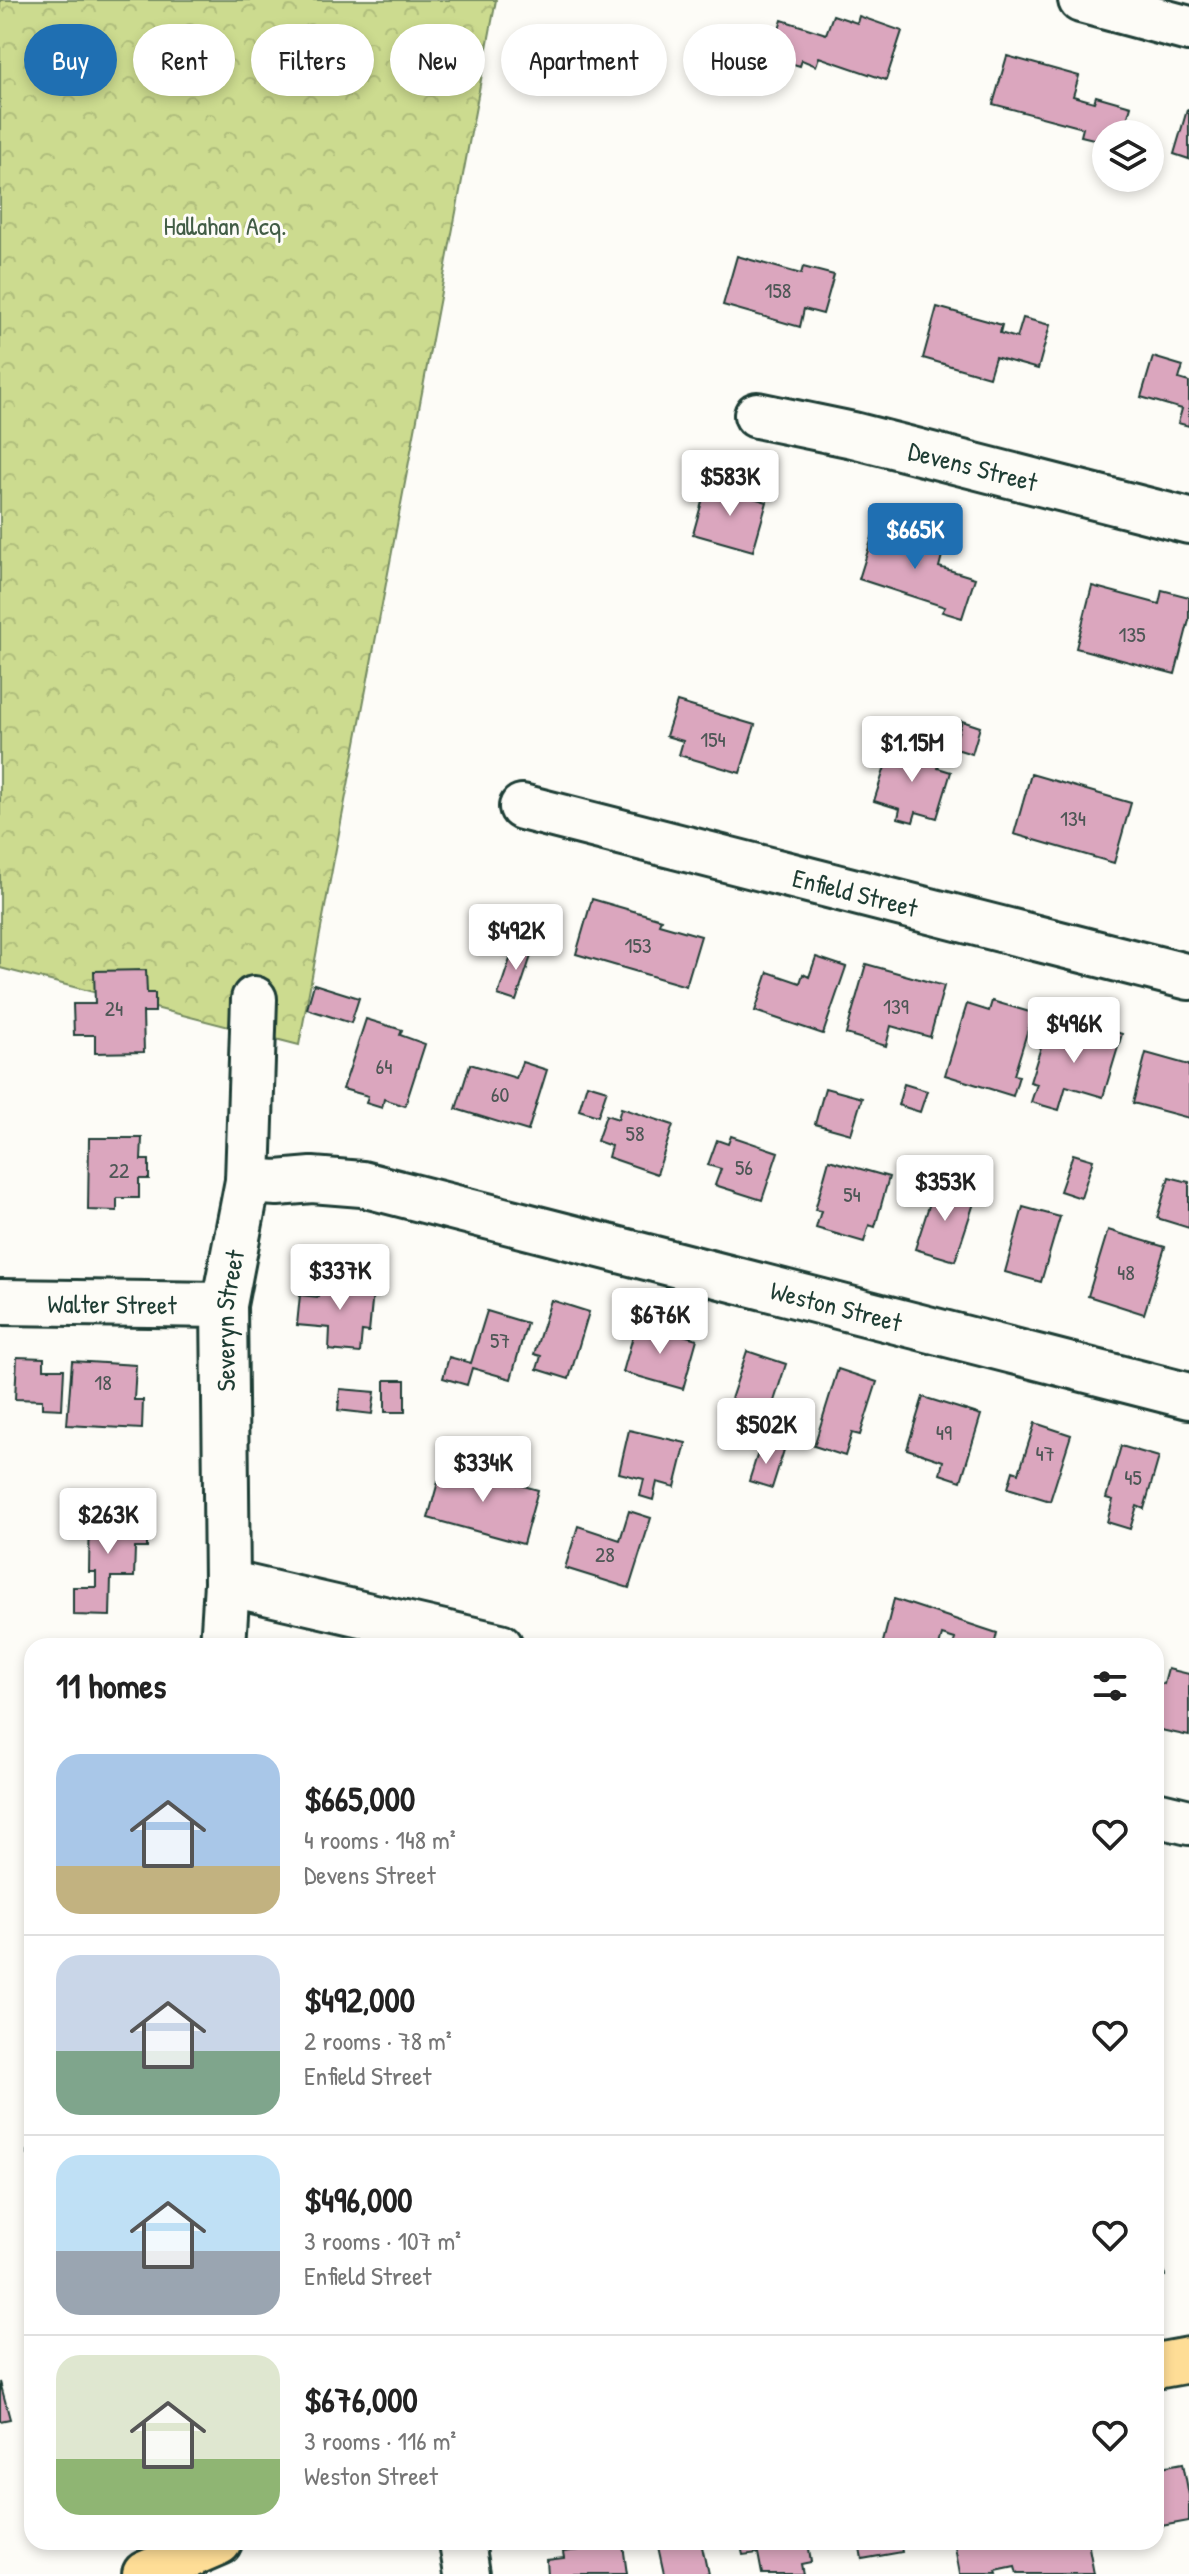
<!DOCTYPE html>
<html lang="en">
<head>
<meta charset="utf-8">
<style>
	body { margin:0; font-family:"Patrick Hand",sans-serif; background:#f6f6f6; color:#222; height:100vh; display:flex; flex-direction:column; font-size:30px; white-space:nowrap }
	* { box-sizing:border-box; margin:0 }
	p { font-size:26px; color:#767676 }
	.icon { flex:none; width:44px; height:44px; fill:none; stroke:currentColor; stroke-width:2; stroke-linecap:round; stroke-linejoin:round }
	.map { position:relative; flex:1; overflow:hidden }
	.panel { position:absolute; left:24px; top:1638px; width:1140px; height:912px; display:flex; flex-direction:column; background:#fff; border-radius:24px; box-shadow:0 4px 12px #0003 }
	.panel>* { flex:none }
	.guide { position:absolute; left:24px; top:24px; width:1142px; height:72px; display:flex; gap:16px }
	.fabs { position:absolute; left:1092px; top:120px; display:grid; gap:16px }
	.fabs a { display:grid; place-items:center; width:72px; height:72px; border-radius:50%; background:#fff; box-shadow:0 4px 12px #0003; font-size:40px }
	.price { position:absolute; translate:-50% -68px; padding:0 18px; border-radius:8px; background:#fff; color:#222; font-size:26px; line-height:52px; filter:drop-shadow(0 2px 4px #0008) }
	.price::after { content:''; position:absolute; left:50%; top:48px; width:24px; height:18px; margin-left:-12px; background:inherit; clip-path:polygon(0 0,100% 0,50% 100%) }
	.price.active { background:#1f6fb2; color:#fff }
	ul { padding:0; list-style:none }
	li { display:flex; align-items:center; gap:24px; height:200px; padding:0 32px }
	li+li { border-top:2px solid #e0e0e0 }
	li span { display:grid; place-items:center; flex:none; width:224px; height:160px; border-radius:24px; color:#555 }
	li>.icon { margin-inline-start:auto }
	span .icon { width:96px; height:96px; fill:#fffc; stroke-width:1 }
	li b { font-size:34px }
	h2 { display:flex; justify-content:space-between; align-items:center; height:96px; padding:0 32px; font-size:34px }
	.chip { padding:0 28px; border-radius:36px; background:#fff; box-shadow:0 4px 12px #0003; font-size:28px; line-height:72px }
	.chip.active { background:#1f6fb2; color:#fff }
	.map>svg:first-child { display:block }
	.park { fill:url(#park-crowns); stroke:#768c62; stroke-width:2 }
	.building { fill:#dba6be; stroke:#1f3d34; stroke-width:2 }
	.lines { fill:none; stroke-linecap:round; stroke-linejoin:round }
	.minor-casing { stroke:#1f3d34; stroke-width:50 }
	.major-casing { stroke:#1f3d34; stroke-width:50 }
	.minor { stroke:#fdfcf7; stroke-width:44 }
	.major { stroke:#fedd96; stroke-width:44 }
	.labels { text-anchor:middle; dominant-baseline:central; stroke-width:6; stroke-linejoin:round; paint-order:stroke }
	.number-label { font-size:22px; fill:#4e5756 }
	.park-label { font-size:26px; fill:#425d46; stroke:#fdfcf7 }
	.street-label { font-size:26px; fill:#1f3d34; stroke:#fdfcf7 }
</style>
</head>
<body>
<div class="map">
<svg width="1189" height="2574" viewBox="0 0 1189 2574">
	<defs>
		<pattern id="park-crowns" width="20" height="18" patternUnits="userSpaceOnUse" patternTransform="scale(2)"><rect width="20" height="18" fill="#ccdb8f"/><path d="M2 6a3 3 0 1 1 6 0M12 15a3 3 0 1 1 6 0" fill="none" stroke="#afbd7c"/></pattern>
	</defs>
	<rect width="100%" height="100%" fill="#fdfcf7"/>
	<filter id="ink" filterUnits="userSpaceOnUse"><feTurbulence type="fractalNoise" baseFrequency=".0125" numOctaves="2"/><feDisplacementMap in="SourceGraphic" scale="16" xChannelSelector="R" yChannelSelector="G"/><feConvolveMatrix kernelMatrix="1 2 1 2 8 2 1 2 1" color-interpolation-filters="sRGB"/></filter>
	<g filter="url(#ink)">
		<!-- park -->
		<path class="park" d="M0 0H496L299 1045 0 968Z"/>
		<!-- building -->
		<path class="building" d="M833 15 857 23 859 16 902 31 886 80 819 57 816 66 802 60 800 66 770 57 782 20 826 34Z
			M1007 56 1079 76 1073 96 1094 102 1096 96 1131 106 1123 134H1106V142L1081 136 1083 128 993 104Z
			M1187 110 1189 111V159L1174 154Z
			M737 256 801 274 803 267 834 275 823 314 804 309 800 327 723 305Z
			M937 307 1002 325 1000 333 1017 338 1023 318 1050 325 1038 369 995 357 989 377 923 358Z
			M1153 357 1183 366 1179 379 1189 382V426L1178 423 1182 409 1141 397Z
			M707 484 767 502 753 551 693 534Z
			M876 525 918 538 915 544 943 552 939 567 975 578 962 618 942 612 945 607 859 579Z
			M1092 586 1159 604 1162 590 1189 597V620L1175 674 1076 648Z
			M677 702 755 725 740 773 679 755 683 741 666 736Z
			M962 721 980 727 972 754 953 748Z
			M893 742 918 749 914 763 924 766 927 755 940 759 938 768 951 772 937 818 916 812 913 822 898 818 900 809 874 801Z
			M1031 774 1131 803 1114 863 1014 834Z
			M592 899 661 919 659 924 701 936 686 986 576 954Z
			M515 944 533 950 516 1001 498 995Z
			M816 957 846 967 823 1034 755 1011 768 972 800 983 803 974 809 977Z
			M866 964 944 986 930 1037 891 1026 886 1046 846 1034Z
			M146 970 147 993H155V1012H143L144 1052 95 1053V1035H74L73 1004H95L94 971Z
			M314 984 359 998 351 1023 307 1009Z
			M992 1001 1033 1013 1014 1075 1019 1076 1013 1096 945 1075 967 1004 989 1011Z
			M366 1019 402 1030 400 1035 425 1044 405 1106 384 1099 382 1108 366 1103 368 1096 343 1089Z
			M1083 1022 1122 1034 1103 1097 1066 1086 1059 1110 1031 1102 1037 1084 1030 1082 1046 1031 1066 1037 1063 1045 1075 1049Z
			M1146 1053 1189 1065V1118L1133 1103Z
			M522 1062 547 1070 528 1131 456 1109 470 1064 516 1078Z
			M587 1084 607 1090 598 1116 579 1110Z
			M904 1084 927 1091 920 1112 898 1105Z
			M825 1088 862 1098 851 1134 815 1124Z
			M621 1108 673 1125 657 1174 608 1157 611 1146 597 1141 606 1115 618 1119Z
			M731 1136 778 1152 762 1200 715 1185 721 1169 708 1165 717 1140 728 1144Z
			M89 1138H142L141 1160H149V1179H139V1198H117V1211L88 1210Z
			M1073 1154 1093 1160 1081 1198 1060 1191Z
			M829 1160 889 1177 875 1227 869 1225 864 1242 816 1228 821 1211 815 1210Z
			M1169 1177 1189 1182V1228L1157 1218Z
			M936 1184 976 1197 955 1261 915 1249Z
			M1023 1207 1060 1217 1041 1282 1005 1272Z
			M1108 1230 1165 1247 1144 1314 1088 1296Z
			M320 1277 374 1282 369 1332 362 1331 360 1353 329 1350 330 1328 297 1325 300 1295 318 1297Z
			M551 1300 589 1312 569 1379 537 1369 541 1356 534 1354Z
			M487 1311 527 1323 511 1379 472 1368 467 1385 443 1378 449 1357 471 1363Z
			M637 1322 697 1339 683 1389 623 1372Z
			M747 1351 786 1364 767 1423 761 1421 757 1433 733 1424 739 1408 729 1405Z
			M17 1357 44 1358V1369H64L62 1409 42 1408V1400L15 1399Z
			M72 1361 136 1365 134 1400H143L142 1429 67 1425Z
			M838 1369 877 1382 860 1435 852 1433 845 1456 814 1446Z
			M385 1380H405V1412H385Z
			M340 1389 375 1392 372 1414 338 1410Z
			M923 1397 981 1415 961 1481 940 1474 943 1461 907 1449Z
			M1035 1423 1071 1435 1050 1501 1008 1488 1013 1471 1019 1473Z
			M629 1430 686 1443 675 1487 657 1482 653 1500 640 1496 644 1479 619 1473Z
			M761 1443 784 1450 772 1488 749 1481Z
			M1121 1446 1159 1457 1144 1509 1137 1506 1130 1529 1107 1522 1113 1500 1106 1498Z
			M443 1464 538 1490 523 1544 428 1518Z
			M90 1505 136 1506 135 1534H147V1548H135L134 1577H111L110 1616 73 1615V1587H96V1572H89Z
			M629 1511 651 1518 629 1588 565 1568 578 1526 620 1540Z
			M894 1599 997 1633 994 1646H953L955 1639 942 1635 939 1646H882Z
			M1168 1669 1189 1674V1736L1156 1729 1158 1717H1156V1682L1164 1684Z
			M28 2114H32V2155H28Z
			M1156 2220 1165 2276 1156 2278Z
			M0 2382 10 2419 0 2421Z
			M1183 2463 1189 2495V2521L1156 2527V2468Z
			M657 2542H701L708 2574H664Z
			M740 2542H808L811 2562 801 2564 803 2574H762L758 2553 743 2555Z
			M859 2542H900L902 2552 862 2559Z
			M954 2542H1088L1094 2574H1017L1015 2567 996 2571 997 2574H960Z
			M623 2545 627 2574H548L547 2560 564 2558 563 2552Z"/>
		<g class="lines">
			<!-- minor casing -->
			<g class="minor-casing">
				<g id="minor">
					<path d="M1081 0 1189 29"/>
					<path id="s1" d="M757 415 853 435 1189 521"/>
					<path id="s2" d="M522 807 1189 977"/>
					<path id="s3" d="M248 1181 277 1183 312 1180 362 1184 1189 1396"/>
					<path id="s4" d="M0 1302 224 1305"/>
					<path d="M227 1583 500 1646"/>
					<path id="s5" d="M223 1646 227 1583 224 1305 248 1181 254 999"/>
					<path d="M1156 1814 1189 1822"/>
					<path d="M462 2542 467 2574"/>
				</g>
			</g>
			<!-- major casing -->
			<g class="major-casing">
				<path id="major" d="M1156 2366 1189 2360
					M145 2574 219 2542"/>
			</g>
			<!-- minor -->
			<use href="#minor" class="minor"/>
			<!-- major -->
			<use href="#major" class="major"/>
		</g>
	</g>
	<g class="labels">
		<!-- number labels -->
		<g class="number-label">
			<text x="778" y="290">158</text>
			<text x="1132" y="634">135</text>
			<text x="713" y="739">154</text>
			<text x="1073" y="818">134</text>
			<text x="638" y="945">153</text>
			<text x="896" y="1006">139</text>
			<text x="114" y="1008">24</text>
			<text x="384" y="1066">64</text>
			<text x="500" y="1094">60</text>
			<text x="635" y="1133">58</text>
			<text x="744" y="1167">56</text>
			<text x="119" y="1170">22</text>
			<text x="852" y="1194">54</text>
			<text x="1126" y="1272">48</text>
			<text x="500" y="1340">57</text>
			<text x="103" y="1382">18</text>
			<text x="944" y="1432">49</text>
			<text x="1045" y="1453">47</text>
			<text x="1133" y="1477">45</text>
			<text x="605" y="1554">28</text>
		</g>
		<!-- park labels -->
		<g class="park-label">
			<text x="225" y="225">Hallahan Acq.</text>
		</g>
		<!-- street labels -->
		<g class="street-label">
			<text stroke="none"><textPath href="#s1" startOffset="222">Devens Street</textPath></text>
			<text stroke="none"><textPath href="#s2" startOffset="344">Enfield Street</textPath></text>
			<text stroke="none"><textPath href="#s4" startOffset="112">Walter Street</textPath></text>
			<text stroke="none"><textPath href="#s3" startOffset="604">Weston Street</textPath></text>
			<text stroke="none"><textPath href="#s5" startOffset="326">Severyn Street</textPath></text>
		</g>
	</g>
</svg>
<div class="fabs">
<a><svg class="icon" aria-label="layers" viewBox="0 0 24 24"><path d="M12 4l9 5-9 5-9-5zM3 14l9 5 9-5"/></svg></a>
</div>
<b class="price" style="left:730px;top:518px">$583K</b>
<b class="price active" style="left:915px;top:571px">$665K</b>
<b class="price" style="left:912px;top:784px">$1.15M</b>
<b class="price" style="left:516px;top:972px">$492K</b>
<b class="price" style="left:1074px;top:1065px">$496K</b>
<b class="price" style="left:945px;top:1223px">$353K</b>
<b class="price" style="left:340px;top:1312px">$337K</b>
<b class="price" style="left:660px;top:1356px">$676K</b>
<b class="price" style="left:766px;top:1466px">$502K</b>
<b class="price" style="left:483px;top:1504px">$334K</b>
<b class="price" style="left:108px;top:1556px">$263K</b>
<div class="guide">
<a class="chip active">Buy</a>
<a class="chip">Rent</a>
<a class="chip">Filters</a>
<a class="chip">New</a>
<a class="chip">Apartment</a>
<a class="chip">House</a>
</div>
<section class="panel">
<h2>11 homes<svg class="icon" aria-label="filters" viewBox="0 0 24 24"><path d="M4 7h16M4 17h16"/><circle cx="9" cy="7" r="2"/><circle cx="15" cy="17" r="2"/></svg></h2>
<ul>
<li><span style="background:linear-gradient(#a9c7e8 70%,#c2b280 0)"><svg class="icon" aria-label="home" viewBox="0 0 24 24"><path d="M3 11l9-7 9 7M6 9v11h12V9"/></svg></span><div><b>$665,000</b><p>4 rooms · 148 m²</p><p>Devens Street</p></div><svg class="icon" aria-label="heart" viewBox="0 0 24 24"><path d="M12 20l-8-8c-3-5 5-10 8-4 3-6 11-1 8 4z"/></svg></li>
<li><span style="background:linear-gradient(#c9d6e8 60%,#7fa58c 0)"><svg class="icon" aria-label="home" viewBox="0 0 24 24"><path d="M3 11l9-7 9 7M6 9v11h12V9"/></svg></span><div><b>$492,000</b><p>2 rooms · 78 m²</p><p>Enfield Street</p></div><svg class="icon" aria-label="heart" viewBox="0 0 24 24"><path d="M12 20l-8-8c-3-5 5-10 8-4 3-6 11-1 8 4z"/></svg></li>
<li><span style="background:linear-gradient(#bfe0f5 60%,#9aa5b1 0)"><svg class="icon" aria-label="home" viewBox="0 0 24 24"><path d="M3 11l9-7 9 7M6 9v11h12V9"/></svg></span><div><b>$496,000</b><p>3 rooms · 107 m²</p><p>Enfield Street</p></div><svg class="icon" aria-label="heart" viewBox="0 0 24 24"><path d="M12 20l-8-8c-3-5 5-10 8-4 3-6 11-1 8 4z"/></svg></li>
<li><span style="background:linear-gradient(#dfe7d0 65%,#8fb573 0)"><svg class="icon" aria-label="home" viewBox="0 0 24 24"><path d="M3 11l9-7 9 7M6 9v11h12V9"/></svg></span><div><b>$676,000</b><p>3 rooms · 116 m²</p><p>Weston Street</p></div><svg class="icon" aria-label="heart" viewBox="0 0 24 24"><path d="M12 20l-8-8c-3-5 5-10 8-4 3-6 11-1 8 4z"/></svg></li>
</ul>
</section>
</div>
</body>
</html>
